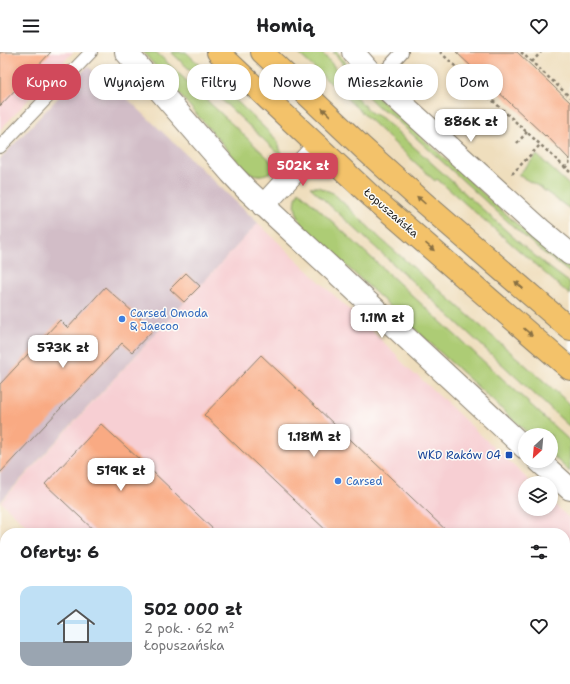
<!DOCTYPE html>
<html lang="pl">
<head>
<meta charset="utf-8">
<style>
	body { margin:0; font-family:"Shantell Sans",sans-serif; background:#f6f6f6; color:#202124; height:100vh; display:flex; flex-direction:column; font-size:15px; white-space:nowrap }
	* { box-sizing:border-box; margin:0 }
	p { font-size:13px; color:#757577 }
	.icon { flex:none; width:22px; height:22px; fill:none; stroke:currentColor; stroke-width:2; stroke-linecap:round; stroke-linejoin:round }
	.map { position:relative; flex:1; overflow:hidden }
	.drawer { position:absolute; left:0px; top:476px; width:570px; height:156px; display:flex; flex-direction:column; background:#fff; border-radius:16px 16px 0 0; box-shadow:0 2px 6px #0003 }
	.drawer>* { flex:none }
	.banner { position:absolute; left:12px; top:12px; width:546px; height:36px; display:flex; gap:8px }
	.needle { width:26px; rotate:206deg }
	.controls { position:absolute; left:518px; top:376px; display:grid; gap:8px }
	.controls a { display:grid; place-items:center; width:40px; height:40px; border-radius:50%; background:#fff; box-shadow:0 2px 6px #0003; font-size:20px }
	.price { position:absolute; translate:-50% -34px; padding:0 9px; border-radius:8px; background:#fff; color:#222; font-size:13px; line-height:26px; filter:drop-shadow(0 1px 2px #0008) }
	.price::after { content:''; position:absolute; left:50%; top:24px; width:12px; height:9px; margin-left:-6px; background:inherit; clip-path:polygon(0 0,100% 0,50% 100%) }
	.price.selected { background:#d1495b; color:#fff }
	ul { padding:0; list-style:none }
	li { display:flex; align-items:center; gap:12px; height:100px; padding:0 20px }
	li span { display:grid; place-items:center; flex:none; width:112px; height:80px; border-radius:12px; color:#555 }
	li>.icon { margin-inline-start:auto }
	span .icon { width:48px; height:48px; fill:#fffc; stroke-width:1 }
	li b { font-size:17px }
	h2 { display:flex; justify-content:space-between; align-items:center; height:48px; padding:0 20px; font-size:17px }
	.chip { padding:0 14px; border-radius:16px; background:#fff; box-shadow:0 2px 6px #0003; font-size:14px; line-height:36px }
	.chip.selected { background:#d1495b; color:#fff }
	header { display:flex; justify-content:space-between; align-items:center; height:52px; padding:0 20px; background:#fff; font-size:18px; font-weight:700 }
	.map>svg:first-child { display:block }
	.built { fill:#f7cfd3 }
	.industrial { fill:#d2bdc7 }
	.green { fill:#adcc74; stroke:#647448 }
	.building { fill:#f9aa83 }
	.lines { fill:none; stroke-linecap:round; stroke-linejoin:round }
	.lane-casing { stroke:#867d6c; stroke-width:14 }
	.street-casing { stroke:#867d6c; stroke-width:24 }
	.primary-casing { stroke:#867d6c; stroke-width:24 }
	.path { stroke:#867d6c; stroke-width:2.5; stroke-dasharray:3 3; stroke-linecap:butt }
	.lane { stroke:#fff; stroke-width:12 }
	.street { stroke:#fff; stroke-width:22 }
	.primary { stroke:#f3c26a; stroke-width:22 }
	.oneway { fill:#886f43 }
	.shop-dot { fill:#3f7fe0; stroke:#fdfcf7; stroke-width:1.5 }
	.transit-dot { fill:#1a4fb4; stroke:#fdfcf7; stroke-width:1.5 }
	.labels { text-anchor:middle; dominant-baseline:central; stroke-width:3; stroke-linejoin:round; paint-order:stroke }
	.street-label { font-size:11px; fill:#1c1c1c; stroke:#fdfcf7 }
	.shop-label { font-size:11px; fill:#366cbe; stroke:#fdfcf7; text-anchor:start }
	.transit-label { font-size:11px; fill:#164399; stroke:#fdfcf7; text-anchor:end }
</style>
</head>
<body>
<header><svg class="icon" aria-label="menu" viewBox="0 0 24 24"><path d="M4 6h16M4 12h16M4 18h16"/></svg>Homiq<svg class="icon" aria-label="heart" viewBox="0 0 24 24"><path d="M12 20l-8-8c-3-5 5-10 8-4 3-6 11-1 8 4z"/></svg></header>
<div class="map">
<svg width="570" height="632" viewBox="0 0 570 632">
	<rect width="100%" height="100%" fill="#fdfcf7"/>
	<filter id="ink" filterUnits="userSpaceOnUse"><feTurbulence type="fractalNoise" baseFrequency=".025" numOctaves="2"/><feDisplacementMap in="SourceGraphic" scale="8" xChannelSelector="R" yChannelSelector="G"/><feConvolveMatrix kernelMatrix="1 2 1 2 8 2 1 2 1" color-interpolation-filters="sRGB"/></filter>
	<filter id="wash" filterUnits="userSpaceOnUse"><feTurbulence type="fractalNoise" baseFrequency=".012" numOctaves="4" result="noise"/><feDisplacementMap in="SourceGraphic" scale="16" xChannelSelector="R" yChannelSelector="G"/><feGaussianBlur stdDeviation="0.9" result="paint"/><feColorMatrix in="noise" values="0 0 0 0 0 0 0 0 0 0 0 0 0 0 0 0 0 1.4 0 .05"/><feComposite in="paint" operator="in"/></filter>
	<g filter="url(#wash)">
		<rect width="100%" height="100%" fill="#efdebd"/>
		<!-- built -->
		<path class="built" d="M0 0H73L0 78Z
			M258 171 398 304 399 307 415 323H417L532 431H525V457H551V449L570 467V624L565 626V481H34L1 450Z
			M0 558 5 562V595L0 601Z
			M0 609 5 613V627H20L25 632H0Z
			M191 627H563L552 632H196Z"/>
		<!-- industrial -->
		<path class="industrial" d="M88 14 99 25 112 32 258 171 0 450V107Z"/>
		<!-- green -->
		<path class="green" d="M143 0H156L268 106 275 117C264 125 256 125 245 118Z
			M171 0H186L277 88 281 100V104Z
			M297 0H321L333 13 346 34 370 60 382 66 522 193 546 213 570 231V243L437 127 435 129Z
			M333 0H337L363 31V34L360 35 352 27 340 8Z
			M373 41 532 186 570 216V221L540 198 516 177 390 62 377 54 368 45 369 42Z
			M537 103 570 134V157L538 134 518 123Z
			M310 135H318L333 141 382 188 570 352V375Z
			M299 139 570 389V420L551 402V383H530L303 174C296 161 292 153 299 139Z"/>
		<g id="blocks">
			<!-- building -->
			<path class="building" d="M0 0H51L0 54Z
				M456 0H517L570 50V108L546 83 545 84Z
				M186 221 200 234 184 250 170 237Z
				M105 235 153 278 132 300 122 291 0 421V332L60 268 68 276Z
				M261 303 391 426 449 481H329L204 363Z
				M101 372 152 419 217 481H97L45 432Z"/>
		</g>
	</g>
	<g filter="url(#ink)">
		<use href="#blocks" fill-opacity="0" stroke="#867d6c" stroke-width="1"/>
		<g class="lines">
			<!-- lane casing -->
			<g class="lane-casing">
				<path id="lane" d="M377 28 402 0
					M0 95 91 0"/>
			</g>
			<!-- street casing -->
			<g class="street-casing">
				<path id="street" d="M126 0 231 121 246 137 525 396
					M353 0 377 28 398 48 540 177 570 202
					M263 154 318 94
					M539 409 570 437"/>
			</g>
			<!-- primary casing -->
			<g class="primary-casing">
				<path id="primary" d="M218 0 372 145 570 317
					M262 0 363 96 424 151 570 277"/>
			</g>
			<!-- path -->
			<path class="path" d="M440 0 570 120
				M521 0 570 45
				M532 10 541 0
				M517 91 527 80
				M565 116 570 110
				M512 122 540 93"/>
			<!-- lane -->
			<use href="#lane" class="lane"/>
			<!-- street -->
			<use href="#street" class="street"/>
			<!-- primary -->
			<use href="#primary" class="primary"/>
		</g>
		<!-- one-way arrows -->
		<defs><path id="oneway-solid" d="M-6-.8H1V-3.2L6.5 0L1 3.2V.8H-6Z"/></defs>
		<g class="oneway">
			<use href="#oneway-solid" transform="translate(326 60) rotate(-137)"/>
			<use href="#oneway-solid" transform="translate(421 148) rotate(-138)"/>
			<use href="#oneway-solid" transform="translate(430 195) rotate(41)"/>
			<use href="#oneway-solid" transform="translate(519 233) rotate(-139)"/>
			<use href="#oneway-solid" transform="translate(528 280) rotate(41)"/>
		</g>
	</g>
	<!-- markers -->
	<g class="shop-dot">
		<circle cx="122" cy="267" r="4"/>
		<circle cx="338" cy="429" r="4"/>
	</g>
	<rect class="transit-dot" x="505" y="399" width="8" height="8" rx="2"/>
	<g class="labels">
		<!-- street labels -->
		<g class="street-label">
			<text transform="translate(391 161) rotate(41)">Łopuszańska</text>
		</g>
		<!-- shop labels -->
		<g class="shop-label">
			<text x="130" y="261">Carsed Omoda<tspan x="130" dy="13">&amp; Jaecoo</tspan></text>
			<text x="346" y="429">Carsed</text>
		</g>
		<!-- transit labels -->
		<g class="transit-label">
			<text x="501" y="403">WKD Raków 04</text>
		</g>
	</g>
</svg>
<div class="controls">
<a><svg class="needle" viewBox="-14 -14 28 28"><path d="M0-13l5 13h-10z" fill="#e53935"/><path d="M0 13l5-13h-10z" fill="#757577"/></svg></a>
<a><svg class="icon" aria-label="layers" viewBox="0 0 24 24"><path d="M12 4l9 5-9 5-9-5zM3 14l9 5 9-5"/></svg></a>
</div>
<b class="price" style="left:471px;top:91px">886K zł</b>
<b class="price selected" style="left:303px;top:135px">502K zł</b>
<b class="price" style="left:382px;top:287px">1.1M zł</b>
<b class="price" style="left:63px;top:317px">573K zł</b>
<b class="price" style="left:314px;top:406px">1.18M zł</b>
<b class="price" style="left:121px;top:440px">519K zł</b>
<div class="banner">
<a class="chip selected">Kupno</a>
<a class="chip">Wynajem</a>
<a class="chip">Filtry</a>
<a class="chip">Nowe</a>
<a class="chip">Mieszkanie</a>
<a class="chip">Dom</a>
</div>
<section class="drawer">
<h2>Oferty: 6<svg class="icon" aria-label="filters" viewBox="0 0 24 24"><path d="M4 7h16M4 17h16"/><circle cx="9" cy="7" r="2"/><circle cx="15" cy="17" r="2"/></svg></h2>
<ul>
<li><span style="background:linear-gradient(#bfe0f5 70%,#9aa5b1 0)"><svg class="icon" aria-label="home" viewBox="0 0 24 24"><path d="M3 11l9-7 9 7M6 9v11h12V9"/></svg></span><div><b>502 000 zł</b><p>2 pok. · 62 m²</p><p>Łopuszańska</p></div><svg class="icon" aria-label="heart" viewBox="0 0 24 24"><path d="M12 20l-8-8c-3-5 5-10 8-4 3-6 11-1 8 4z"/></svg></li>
</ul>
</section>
</div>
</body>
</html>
